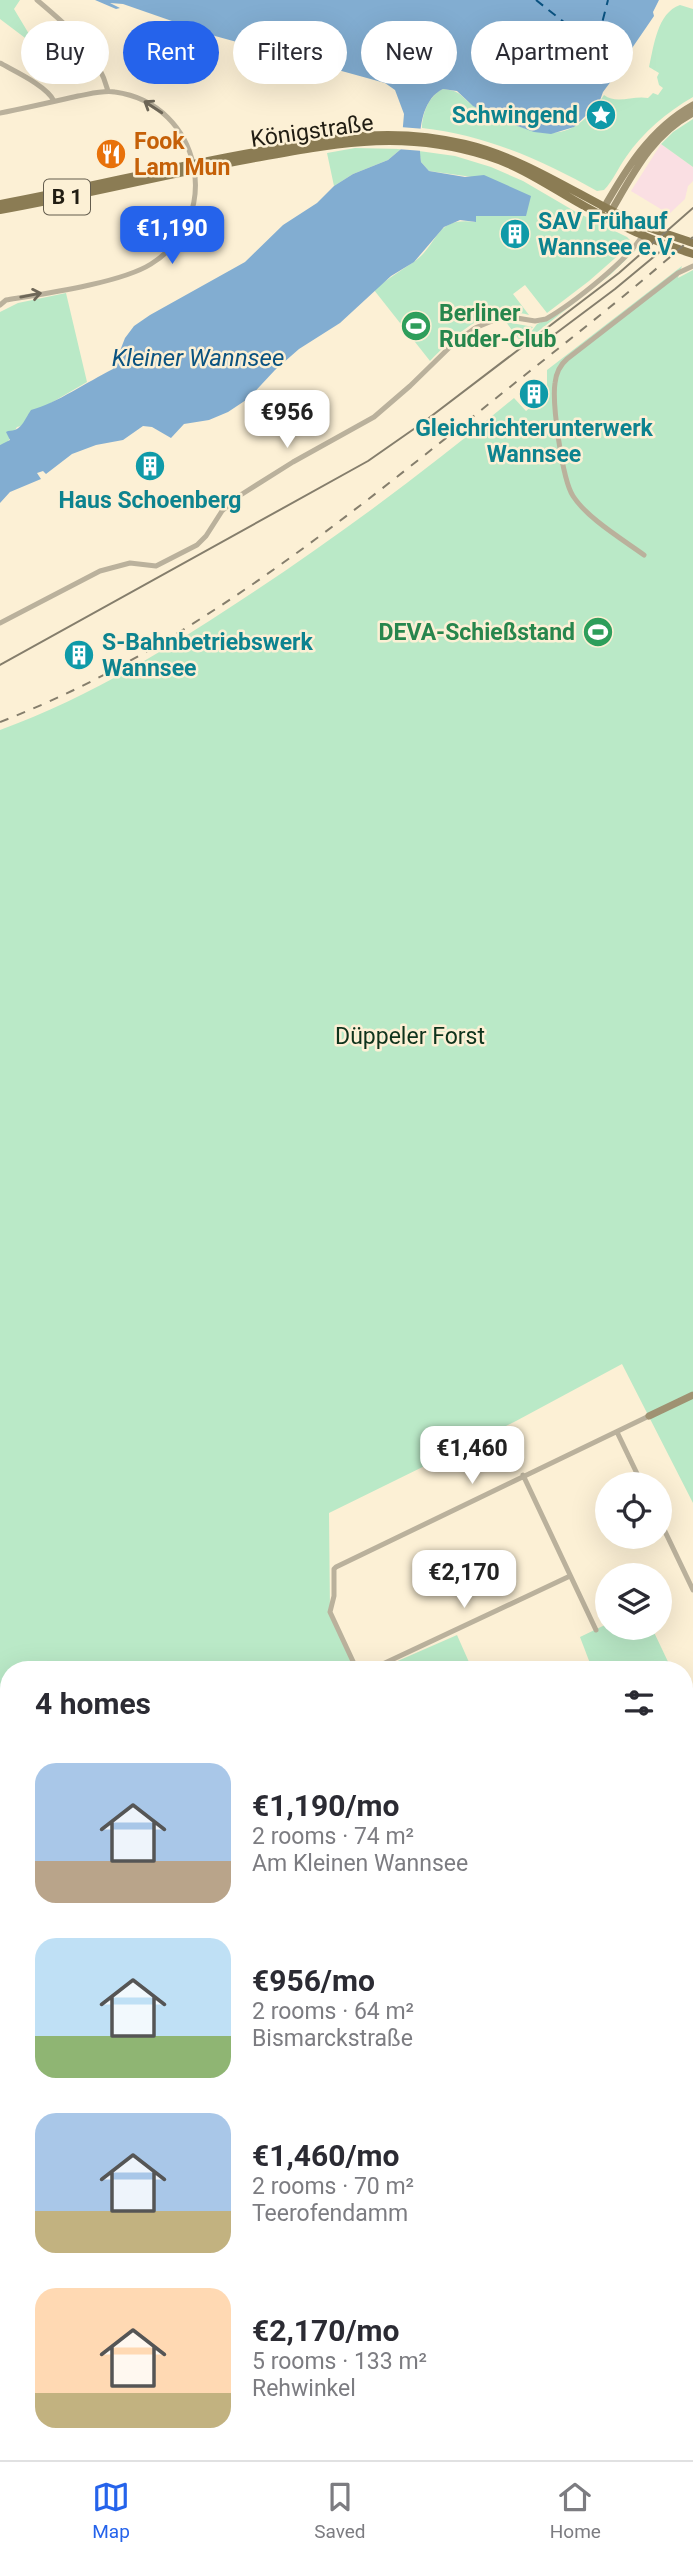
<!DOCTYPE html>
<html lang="en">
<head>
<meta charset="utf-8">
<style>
	body { margin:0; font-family:Roboto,sans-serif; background:#f2f2f3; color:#2b2b33; height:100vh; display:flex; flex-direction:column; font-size:26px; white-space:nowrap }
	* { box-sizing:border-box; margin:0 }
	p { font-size:23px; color:#7c7c81 }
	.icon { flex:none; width:38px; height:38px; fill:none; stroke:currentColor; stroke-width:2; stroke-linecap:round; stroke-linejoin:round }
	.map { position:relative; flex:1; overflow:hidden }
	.sheet { position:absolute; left:0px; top:1661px; width:693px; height:800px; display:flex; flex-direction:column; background:#fff; border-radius:28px 28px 0 0; box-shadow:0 7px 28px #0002 }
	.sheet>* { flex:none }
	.hud { position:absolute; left:21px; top:21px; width:651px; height:63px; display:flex; gap:14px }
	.controls { position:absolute; left:595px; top:1472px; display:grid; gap:14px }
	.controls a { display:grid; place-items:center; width:77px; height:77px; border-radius:50%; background:#fff; box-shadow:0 7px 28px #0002; font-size:35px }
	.price { position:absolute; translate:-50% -60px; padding:0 16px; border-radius:14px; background:#fff; color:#222; font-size:23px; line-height:46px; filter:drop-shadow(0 2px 4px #0008) }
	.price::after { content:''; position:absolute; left:50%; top:42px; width:21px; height:16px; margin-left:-10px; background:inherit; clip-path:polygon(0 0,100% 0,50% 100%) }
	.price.selected { background:#2563eb; color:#fff }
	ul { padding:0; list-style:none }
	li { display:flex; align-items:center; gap:21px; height:175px; padding:0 35px }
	li span { display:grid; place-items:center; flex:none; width:196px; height:140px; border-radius:21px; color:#555 }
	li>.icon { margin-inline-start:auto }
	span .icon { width:84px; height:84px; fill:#fffc; stroke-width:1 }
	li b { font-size:30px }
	h2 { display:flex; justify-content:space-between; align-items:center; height:84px; padding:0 35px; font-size:30px }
	.chip { padding:0 24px; border-radius:32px; background:#fff; box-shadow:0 7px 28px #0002; font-size:24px; line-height:63px }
	.chip.selected { background:#2563eb; color:#fff }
	.tab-bar { display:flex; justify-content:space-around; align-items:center; height:98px; border-top:2px solid #e1e1e2; background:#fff; font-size:19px; color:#7c7c81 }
	.tab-bar a { display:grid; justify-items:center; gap:4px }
	.tab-bar .selected { color:#2563eb }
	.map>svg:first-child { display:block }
	.commercial { fill:#fadfe3 }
	.green { fill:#bae9c7 }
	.water { fill:#82add1 }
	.pier { fill:#fcf0d5 }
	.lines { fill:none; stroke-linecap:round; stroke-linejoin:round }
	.ferry { stroke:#0a5280; stroke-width:2; stroke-dasharray:9 7; stroke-linecap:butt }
	.street { stroke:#bab19c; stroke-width:5 }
	.secondary { stroke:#9f9272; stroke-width:7 }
	.primary { stroke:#8b7c54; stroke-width:8 }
	.highway { stroke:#7b6939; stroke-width:10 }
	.tram { stroke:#857e6c; stroke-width:2 }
	.rail { stroke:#857e6c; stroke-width:2; stroke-dasharray:9 9; stroke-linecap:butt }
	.oneway { stroke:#6e6758 }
	.labels { text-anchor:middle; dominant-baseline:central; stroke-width:5; stroke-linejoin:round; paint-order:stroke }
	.shield { fill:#fcf0d5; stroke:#635c4d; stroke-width:2 }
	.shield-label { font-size:21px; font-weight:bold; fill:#211d13 }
	.culture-label { font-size:23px; font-weight:bold; fill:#0d838f; stroke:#fcf0d5; text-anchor:start }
	.street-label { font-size:23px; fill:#211d13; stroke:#fcf0d5 }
	.food-label { font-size:23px; font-weight:bold; fill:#c56008; stroke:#fcf0d5; text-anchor:start }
	.leisure-label { font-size:23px; font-weight:bold; fill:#27864d; stroke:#fcf0d5; text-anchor:start }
	.park-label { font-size:23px; fill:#0e331c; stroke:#fcf0d5 }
	.water-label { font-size:24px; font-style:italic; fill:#0a5280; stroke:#fcf0d5 }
</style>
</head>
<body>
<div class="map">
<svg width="693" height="2460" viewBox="0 0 693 2460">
	<rect width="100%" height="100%" fill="#fcf0d5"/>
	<!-- commercial -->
	<path class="commercial" d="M661 144 693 167V181L688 186 685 199 669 214 631 191Z"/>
	<!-- green -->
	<path class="green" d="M0 0H20L14 9 29 34 70 64 69 71 0 19Z
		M680 5 693 9V97C667 112 643 132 626 157 618 168 613 181 604 190L597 191C542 160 485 135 422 128 422 114 429 95 443 89 463 91 460 97 474 106 482 112 499 119 508 122 552 141 577 137 604 95 617 105 633 95 648 98L653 93 658 95 663 88 659 85 657 77 659 73 649 67C654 46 657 13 680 5Z
		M693 119V167L661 144 673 132Z
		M355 148 401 149 388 160 353 174 334 186 327 153Z
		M419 151 455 156 491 167 523 181 576 212 627 237 630 240V245L589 281 547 313 525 285 513 294 529 315C488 303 457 333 430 361L374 290C387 279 402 270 415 261 440 243 434 217 475 222L476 216H526L472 177 429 171 421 162Z
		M640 246 611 274 522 344 537 324 559 314Z
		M682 266 678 278 693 270V1503L622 1364 516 1421 329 1513 330 1612 354 1669 9 1670V2110L0 2111V730C91 697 174 645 255 591 344 532 431 467 514 398L526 411 547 394V370Z
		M66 293 87 382 44 407 21 426 17 427 7 443 0 445V312L18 303Z
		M506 322 533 327 520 341Z
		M607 1624V1628H652L670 1666 660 1670 585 1669 591 1666 580 1637Z
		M457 1635 472 1669 377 1670Z
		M684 1742 693 1773V1808L684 1810 693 1886V1910L684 1912Z
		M693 1951V2253L684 2258V1953Z
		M9 2147V2190L0 2193V2149Z
		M8 2239 9 2452H249L228 2460H0V2240Z
		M693 2297V2460H310L331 2452H684V2302Z"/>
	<!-- water -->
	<path class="water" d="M95 0H659L653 12 654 16 628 54 629 57 603 92 599 103 574 127 551 134 534 132 509 123 473 106 457 91 443 89C419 100 418 140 421 162L429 171 465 177 484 175 531 196 526 216H476V222L460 220 444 227 414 262 391 276 340 323 299 349 275 370 249 398 228 412 209 420 184 424 171 438 152 427 143 426 123 440 96 445 72 454 46 474 43 471 37 473 41 479 10 492 0 503V445L10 440 6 432 8 431C22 431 24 420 31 410 57 403 87 382 113 369L125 338 134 326 150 315 245 262 283 225 317 203 334 186 353 174 388 160 401 149 404 114 395 90 385 83 215 36 123 4 110 3 120 8 116 9Z
		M693 1910V1951L684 1953V1912Z
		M9 2110V2140L0 2141V2111Z"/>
	<!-- pier -->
	<path class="pier" d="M400 127 425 129 423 151 397 149Z"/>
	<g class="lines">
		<!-- ferry -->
		<path class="ferry" d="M536 0 565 23 601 27 608 0"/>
		<!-- street -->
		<path class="street" d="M37 0C68 26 97 50 108 91
			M0 63C14 71 47 86 54 101
			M0 113C26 108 52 102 78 96 90 94 103 90 115 92 202 104 225 218 151 264 121 283 43 294 6 300L0 305
			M644 555C622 539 587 518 573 496 562 479 552 403 555 383 556 374 560 365 567 359L678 273 693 266
			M0 623 100 571 130 563 156 566 197 545 206 536 222 511 239 496 293 462 374 417 410 386 452 345 475 328 504 316 535 321 546 319C572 304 630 259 644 233
			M617 1432 642 1484
			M523 1475 596 1630
			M660 1521 693 1590
			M357 1670 330 1612 334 1596V1569L336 1567 649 1416
			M370 1670 570 1576
			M0 2146 9 2145
			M0 2237 9 2235"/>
		<!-- secondary -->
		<path class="secondary" d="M602 211C626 169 650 129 693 105
			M609 215C632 176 651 135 693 113
			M649 1416 693 1395"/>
		<!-- primary -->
		<path class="primary" d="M0 204C87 188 173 166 260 151 332 138 391 126 465 144 524 158 574 193 628 219 649 229 671 235 693 243
			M0 210C84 195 167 174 250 159 335 144 401 129 487 156 523 167 553 189 586 207 621 227 655 242 693 254"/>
		<!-- highway -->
		<path class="highway" d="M684 2278 693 2273
			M684 2292 693 2287
			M253 2460 274 2452
			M284 2460 305 2452"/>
		<!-- tram -->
		<path class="tram" d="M543 343 615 289 662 250
			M0 665 368 461 421 424 619 273 693 208"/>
		<!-- rail -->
		<path class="rail" d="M0 722C177 654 328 532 475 415 548 356 623 299 693 237"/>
	</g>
	<!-- one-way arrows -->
	<defs><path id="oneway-shaft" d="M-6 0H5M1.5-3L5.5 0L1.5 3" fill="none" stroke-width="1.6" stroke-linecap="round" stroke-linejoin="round" transform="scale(1.75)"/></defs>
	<g class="oneway">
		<use href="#oneway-shaft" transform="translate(153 107) rotate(-147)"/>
		<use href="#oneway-shaft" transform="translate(31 295) rotate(-11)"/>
	</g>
	<!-- icons -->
	<defs>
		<g id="sight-disc" transform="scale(1.575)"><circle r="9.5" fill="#0f9aa8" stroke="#fcf0d5"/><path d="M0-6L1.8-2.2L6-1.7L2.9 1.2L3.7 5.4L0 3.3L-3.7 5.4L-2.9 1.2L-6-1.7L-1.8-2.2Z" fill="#fff"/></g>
		<g id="restaurant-disc" transform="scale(1.575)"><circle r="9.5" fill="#e8710a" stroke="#fcf0d5"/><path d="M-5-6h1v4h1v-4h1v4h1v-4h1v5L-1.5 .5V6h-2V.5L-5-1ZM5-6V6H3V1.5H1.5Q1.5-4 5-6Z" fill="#fff"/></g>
		<g id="building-disc" transform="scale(1.575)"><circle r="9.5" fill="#0f9aa8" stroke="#fcf0d5"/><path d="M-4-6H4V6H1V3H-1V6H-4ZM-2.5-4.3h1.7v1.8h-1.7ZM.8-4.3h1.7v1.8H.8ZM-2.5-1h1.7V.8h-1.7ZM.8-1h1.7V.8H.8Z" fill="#fff"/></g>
		<g id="stadium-disc" transform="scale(1.575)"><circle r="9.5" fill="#2e9e5b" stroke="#fcf0d5"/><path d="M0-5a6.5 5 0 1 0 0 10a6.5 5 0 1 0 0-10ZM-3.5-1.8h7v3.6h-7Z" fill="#fff"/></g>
	</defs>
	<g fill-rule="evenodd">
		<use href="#sight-disc" x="601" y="115"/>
		<use href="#restaurant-disc" x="111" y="154"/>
		<use href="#building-disc" x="515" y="234"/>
		<use href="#stadium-disc" x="416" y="326"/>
		<use href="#building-disc" x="534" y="394"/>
		<use href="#building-disc" x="150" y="466"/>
		<use href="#stadium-disc" x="598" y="632"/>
		<use href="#building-disc" x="79" y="655"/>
	</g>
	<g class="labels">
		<!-- shield labels -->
		<rect class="shield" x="44" y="179.5" width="46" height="35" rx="5"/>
		<g class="shield-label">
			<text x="67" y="197">B 1</text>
		</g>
		<!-- culture labels -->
		<g class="culture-label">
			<text x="578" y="115" text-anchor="end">Schwingend</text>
			<text x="538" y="221">SAV Frühauf<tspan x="538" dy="26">Wannsee e.V.</tspan></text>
			<text x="534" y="428" text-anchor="middle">Gleichrichterunterwerk<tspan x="534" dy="26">Wannsee</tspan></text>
			<text x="150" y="500" text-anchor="middle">Haus Schoenberg</text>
			<text x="102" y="642">S-Bahnbetriebswerk<tspan x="102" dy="26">Wannsee</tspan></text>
		</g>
		<!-- street labels -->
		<g class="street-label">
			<text transform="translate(312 131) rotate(-8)">Königstraße</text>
		</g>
		<!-- food labels -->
		<g class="food-label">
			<text x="134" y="141">Fook<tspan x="134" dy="26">Lam Mun</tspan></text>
		</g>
		<!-- leisure labels -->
		<g class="leisure-label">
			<text x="439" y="313">Berliner<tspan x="439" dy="26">Ruder-Club</tspan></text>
			<text x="575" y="632" text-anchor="end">DEVA-Schießstand</text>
		</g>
		<!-- park labels -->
		<g class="park-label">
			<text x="410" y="1036">Düppeler Forst</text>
		</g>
		<!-- water labels -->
		<g class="water-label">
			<text x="198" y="358">Kleiner Wannsee</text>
		</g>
	</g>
</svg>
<div class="controls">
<a><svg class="icon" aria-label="locate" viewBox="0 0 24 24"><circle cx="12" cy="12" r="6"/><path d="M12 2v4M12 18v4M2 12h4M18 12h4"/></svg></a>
<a><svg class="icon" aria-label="layers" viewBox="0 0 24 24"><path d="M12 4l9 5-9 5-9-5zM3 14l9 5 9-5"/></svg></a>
</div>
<b class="price selected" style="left:172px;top:266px">€1,190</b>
<b class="price" style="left:287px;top:450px">€956</b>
<b class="price" style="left:472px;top:1486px">€1,460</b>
<b class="price" style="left:464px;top:1610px">€2,170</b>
<div class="hud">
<a class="chip">Buy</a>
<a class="chip selected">Rent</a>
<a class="chip">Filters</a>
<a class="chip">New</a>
<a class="chip">Apartment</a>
</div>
<section class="sheet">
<h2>4 homes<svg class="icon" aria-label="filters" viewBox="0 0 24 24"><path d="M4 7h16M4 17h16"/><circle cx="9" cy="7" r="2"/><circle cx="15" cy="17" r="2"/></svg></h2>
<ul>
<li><span style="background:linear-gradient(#a9c7e8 70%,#b9a48a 0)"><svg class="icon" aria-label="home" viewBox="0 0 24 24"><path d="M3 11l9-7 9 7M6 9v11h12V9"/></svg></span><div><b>€1,190/mo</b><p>2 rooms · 74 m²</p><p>Am Kleinen Wannsee</p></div></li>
<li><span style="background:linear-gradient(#bfe0f5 70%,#8fb573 0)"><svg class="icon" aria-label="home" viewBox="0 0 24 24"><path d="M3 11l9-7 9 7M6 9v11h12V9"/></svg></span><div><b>€956/mo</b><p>2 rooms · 64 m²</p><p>Bismarckstraße</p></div></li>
<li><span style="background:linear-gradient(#a9c7e8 70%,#c2b280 0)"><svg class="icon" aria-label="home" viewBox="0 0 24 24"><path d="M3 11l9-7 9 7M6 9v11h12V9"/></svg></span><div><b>€1,460/mo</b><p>2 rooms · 70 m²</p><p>Teerofendamm</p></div></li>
<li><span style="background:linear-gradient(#ffd9b3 75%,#c2b280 0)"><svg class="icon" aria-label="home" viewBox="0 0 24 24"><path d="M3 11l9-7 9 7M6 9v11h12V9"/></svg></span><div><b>€2,170/mo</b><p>5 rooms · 133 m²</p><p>Rehwinkel</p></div></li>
</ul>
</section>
</div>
<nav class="tab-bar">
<a class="selected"><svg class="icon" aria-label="map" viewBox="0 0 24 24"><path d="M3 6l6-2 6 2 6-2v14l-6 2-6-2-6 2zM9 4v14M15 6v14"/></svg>Map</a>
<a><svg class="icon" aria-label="saved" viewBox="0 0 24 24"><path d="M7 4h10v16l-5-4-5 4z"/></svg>Saved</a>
<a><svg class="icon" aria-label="home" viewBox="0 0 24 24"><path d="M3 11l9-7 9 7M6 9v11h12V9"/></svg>Home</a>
</nav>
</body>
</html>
